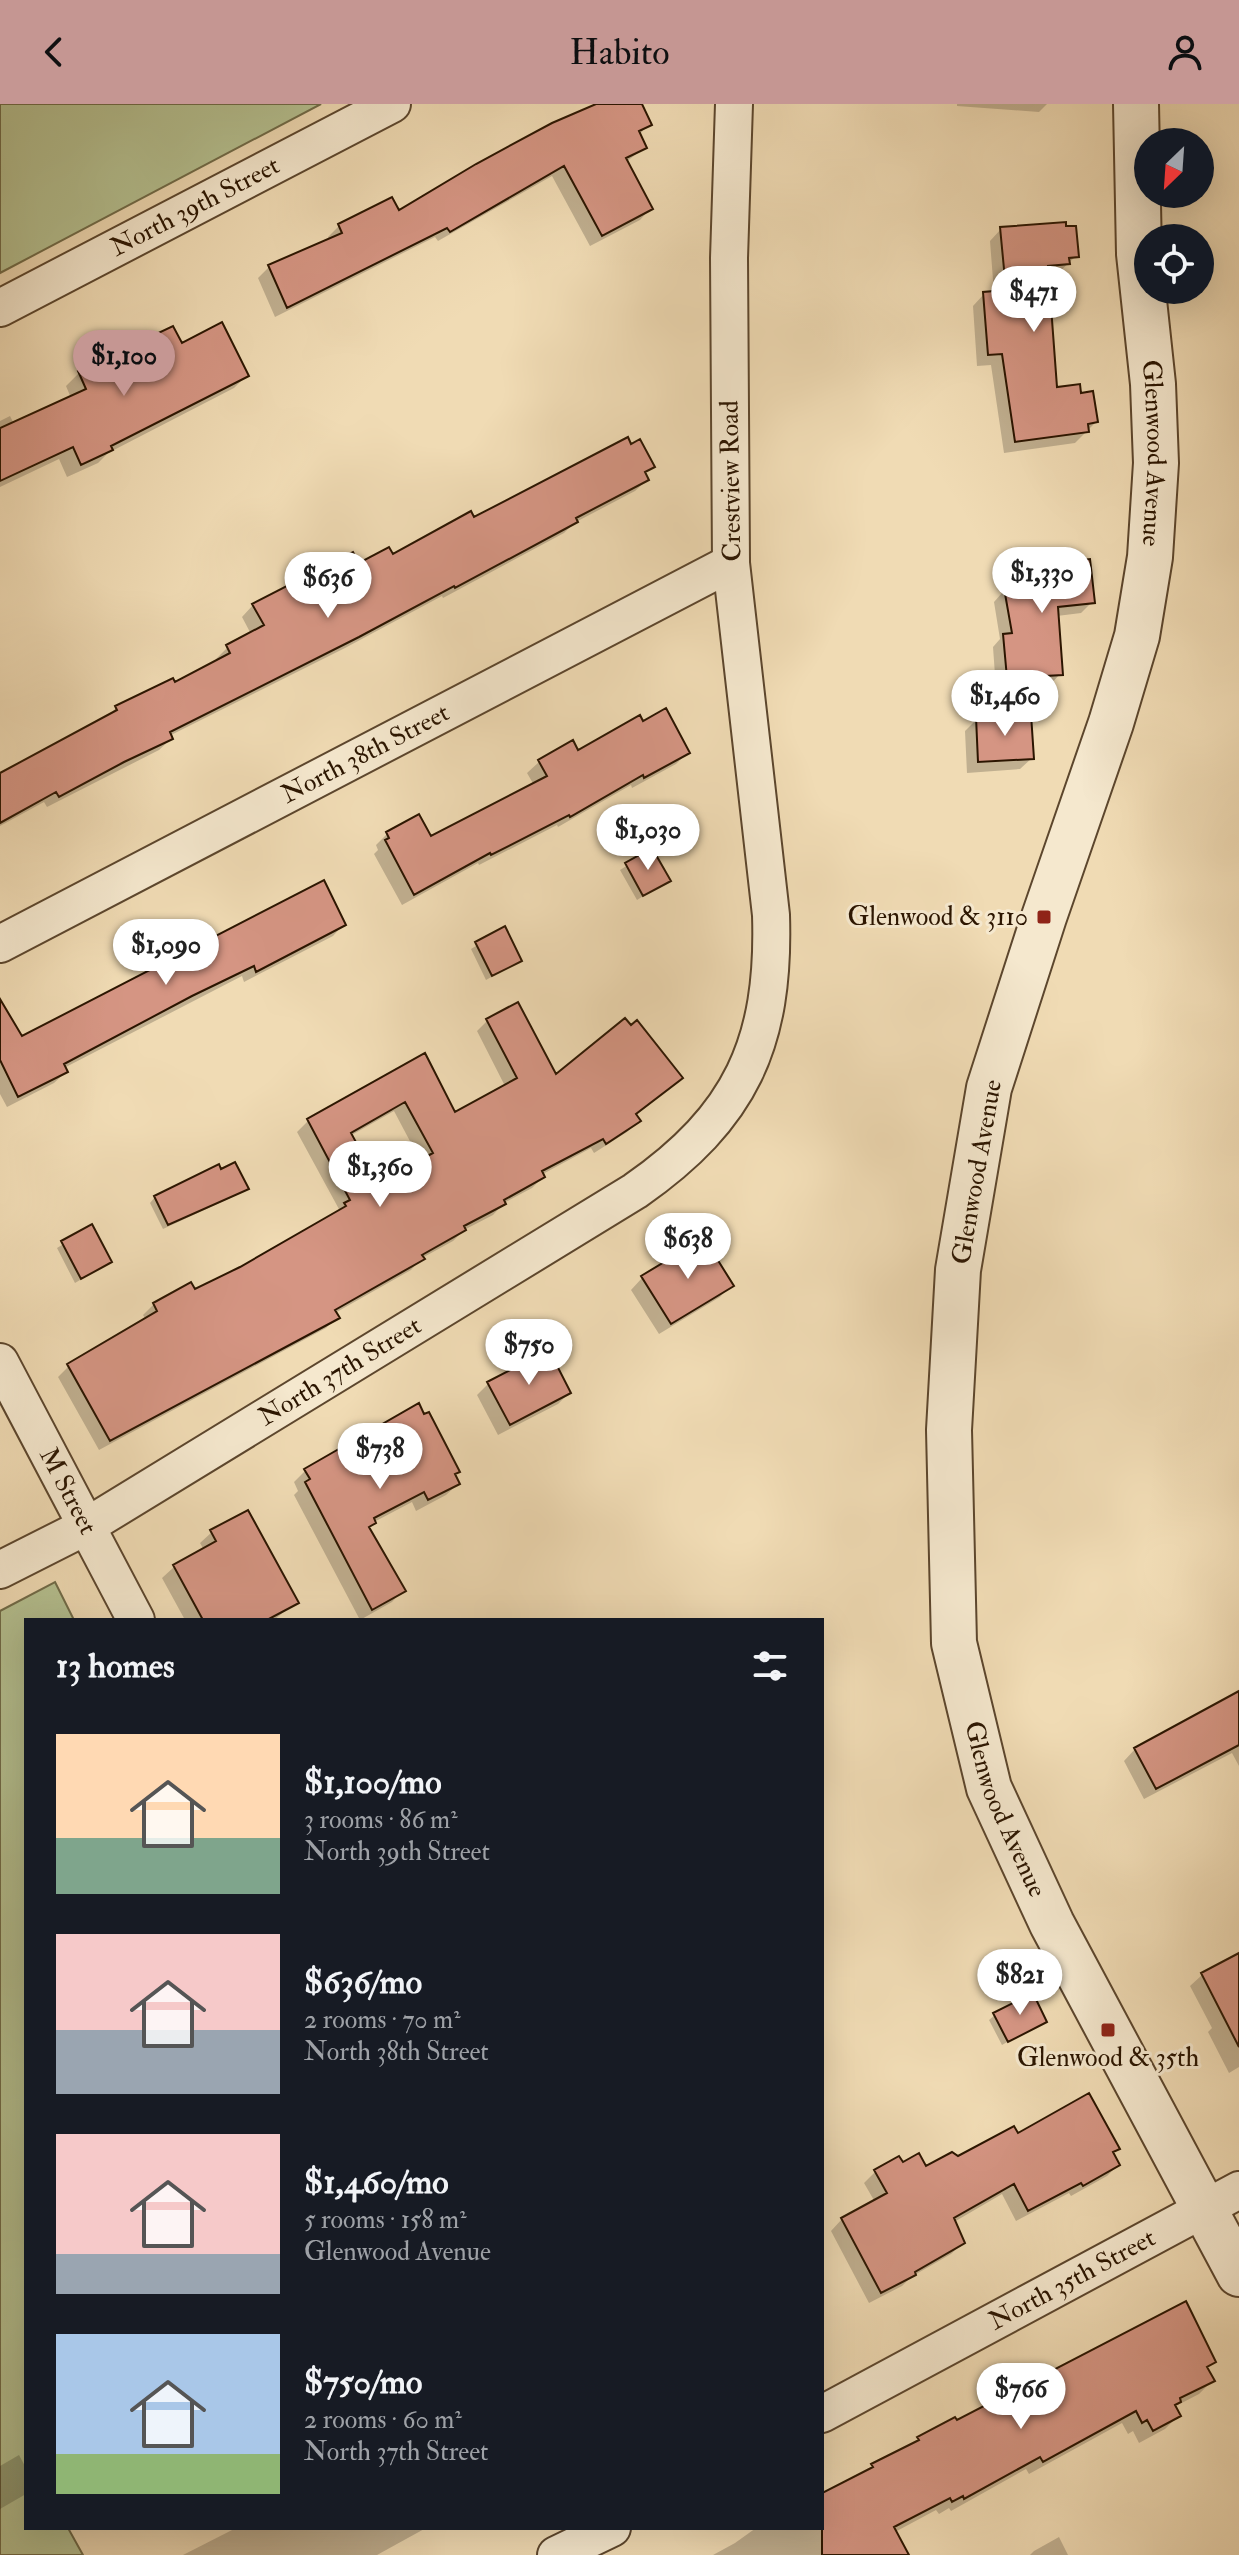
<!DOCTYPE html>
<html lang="en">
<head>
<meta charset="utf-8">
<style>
	body { margin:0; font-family:"IM FELL Double Pica",serif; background:#20242c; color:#f1f3f6; height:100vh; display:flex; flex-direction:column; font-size:30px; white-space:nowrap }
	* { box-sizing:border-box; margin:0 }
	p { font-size:26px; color:#9ea1a6 }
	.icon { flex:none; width:44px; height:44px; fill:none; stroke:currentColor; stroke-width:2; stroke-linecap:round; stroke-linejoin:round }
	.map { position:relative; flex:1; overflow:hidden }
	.drawer { position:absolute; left:24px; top:1514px; width:800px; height:912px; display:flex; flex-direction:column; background:#171b24; border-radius:0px; box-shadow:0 8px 32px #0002 }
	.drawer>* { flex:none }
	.needle { width:52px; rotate:205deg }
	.fabs { position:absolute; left:1134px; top:24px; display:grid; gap:16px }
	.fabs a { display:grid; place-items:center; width:80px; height:80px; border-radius:50%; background:#171b24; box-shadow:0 8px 32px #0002; font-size:40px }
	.price { position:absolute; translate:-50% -68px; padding:0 18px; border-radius:28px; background:#fff; color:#222; font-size:26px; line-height:52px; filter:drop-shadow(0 2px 4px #0008) }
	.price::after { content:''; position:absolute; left:50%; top:48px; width:24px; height:18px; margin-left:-12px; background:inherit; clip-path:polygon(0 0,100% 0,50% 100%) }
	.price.current { background:#c59692; color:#111 }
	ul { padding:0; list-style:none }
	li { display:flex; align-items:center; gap:24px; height:200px; padding:0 32px }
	li span { display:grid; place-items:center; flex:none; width:224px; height:160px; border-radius:0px; color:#555 }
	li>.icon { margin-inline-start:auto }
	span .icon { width:96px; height:96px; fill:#fffc; stroke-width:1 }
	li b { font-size:34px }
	h2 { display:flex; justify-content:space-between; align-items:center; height:96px; padding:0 32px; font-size:34px }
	header { display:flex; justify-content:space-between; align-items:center; height:104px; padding:0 32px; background:#c59692; color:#111; font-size:36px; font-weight:600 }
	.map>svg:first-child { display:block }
	.green { fill:#b5c191; stroke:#706b48; stroke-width:2 }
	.shadow { fill:#0003; fill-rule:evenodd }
	.building { fill:#d59583; stroke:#2b1500; stroke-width:2; fill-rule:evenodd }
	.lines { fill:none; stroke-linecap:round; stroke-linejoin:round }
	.minor-casing { stroke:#5c462d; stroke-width:40 }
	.tertiary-casing { stroke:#5c462d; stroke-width:48 }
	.minor { stroke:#f5e8ce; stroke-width:36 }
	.tertiary { stroke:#f5e8ce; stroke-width:44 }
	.poi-dot { fill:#8f2418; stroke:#f5e8ce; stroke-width:3 }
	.labels { text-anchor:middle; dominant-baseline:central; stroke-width:6; stroke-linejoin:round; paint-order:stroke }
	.street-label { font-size:26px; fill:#2b1500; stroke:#f5e8ce }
	.poi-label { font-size:26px; fill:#2b1500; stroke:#f5e8ce; text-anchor:end }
</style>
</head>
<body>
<header><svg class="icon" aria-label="back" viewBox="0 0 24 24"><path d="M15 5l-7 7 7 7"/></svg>Habito<svg class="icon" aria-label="person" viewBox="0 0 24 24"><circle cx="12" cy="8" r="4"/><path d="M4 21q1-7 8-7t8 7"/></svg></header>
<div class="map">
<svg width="1239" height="2451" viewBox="0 0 1239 2451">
	<rect width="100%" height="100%" fill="#f0dbb4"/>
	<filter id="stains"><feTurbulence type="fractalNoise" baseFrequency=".0025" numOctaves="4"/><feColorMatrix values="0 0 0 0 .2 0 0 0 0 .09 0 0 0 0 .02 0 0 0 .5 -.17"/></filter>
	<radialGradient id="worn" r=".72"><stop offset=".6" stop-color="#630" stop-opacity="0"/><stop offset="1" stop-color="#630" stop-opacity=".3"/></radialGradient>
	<!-- green -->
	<path class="green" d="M0 0H321L0 169Z
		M55 1478 74 1516H26V2424H68L83 2451H0V1507Z"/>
	<!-- shadow -->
	<path class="shadow" d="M598 0H639L649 20 639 31 644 44 626 58 651 104 640 116 590 142 552 72 438 137 435 133 275 213 258 174 269 163 329 136 328 133 339 122 391 95 398 108Z
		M957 0H1047L1039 8 957 2Z
		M1001 125 1076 152 1056 171 1047 172 1055 286 1079 291 1096 318 1075 339 1004 349 991 261 977 262 973 202 984 190 994 189 990 137Z
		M181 242 247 271 234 284 108 349 98 359 67 373 59 355 0 383V317L10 312 14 320 71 294 66 282 79 269Z
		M631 342 652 362 644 371 647 376 635 387 574 419 564 429 443 494 442 492 345 544 169 632 171 635 159 646 47 703 44 698 0 722V671L107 613 116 604 174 581 218 558 216 555 228 543 251 530 242 513 253 501 358 462 392 453Z
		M1013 465 1092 498 1081 509 1057 512 1060 570 1049 582 996 585 993 543 1000 535 994 498 1002 489 1001 477Z
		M977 615 1032 654 1020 665 967 669 965 627Z
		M642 619 688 648 676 660 632 684 631 681 558 723 557 721 479 761 478 759 402 801 374 750 378 746 376 741 387 730 430 734 534 681 527 669 539 658 572 639 577 648Z
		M652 746 669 776 637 796 620 766Z
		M344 820 333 832 244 878 242 872 64 964 66 968 54 979 7 1003 0 990V945Z
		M504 825 520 857 486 876 471 845Z
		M488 916 555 973 680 974 635 1012 638 1017 627 1028 594 1049 591 1044 541 1071 543 1073 532 1084 504 1099 493 1111 464 1126 453 1137 422 1154 411 1166 335 1209 337 1213 326 1224 99 1346 58 1273 69 1262 146 1216 143 1211 154 1200 194 1187 241 1165 340 1107 297 1028 308 1017 424 951 454 1010 505 982 477 927ZM394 1007 421 1058 377 1082 350 1032Z
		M247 1084 241 1089 163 1125 150 1099 155 1093Z
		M91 1123 110 1158 75 1179 57 1144Z
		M642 1174 731 1181 720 1193 659 1230 631 1186Z
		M489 1279 569 1289 558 1300 498 1331 477 1291Z
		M306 1366 453 1371 458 1380 446 1391 416 1407 412 1398 374 1418 367 1425 403 1486 392 1498 360 1516 294 1391 298 1387 294 1378Z
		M212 1428 296 1498 274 1516H185L162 1474 174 1463 204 1446 200 1439Z
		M1239 1594V1662L1232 1649 1144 1695 1124 1657 1135 1645Z
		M1239 1851V1963L1229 1969 1208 1928 1212 1924 1190 1882 1202 1871Z
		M995 1911 1044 1917 1002 1941 989 1916Z
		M1017 2031 1117 2045 1112 2050 1118 2061 1107 2072 1071 2092 1069 2089 1016 2117 1002 2090 954 2118 963 2139 951 2150 911 2173 902 2182 869 2199 831 2127 842 2115 875 2098 864 2079 875 2068 902 2061 925 2064Z
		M1213 2258 1206 2265 1212 2277 1199 2290 1174 2303 1179 2311 1165 2325 1139 2339 1133 2327 1128 2330 1122 2319 1029 2370 1026 2365 951 2407 949 2404 939 2410 936 2406 895 2428 906 2451H713L735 2439 756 2424H822V2395L909 2344 918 2335 956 2318Z
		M19 2351 26 2364V2390L0 2405V2362Z
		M236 2424H426L377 2451H183Z
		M1059 2433 1068 2451H1030L1034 2447Z"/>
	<!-- building -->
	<path class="building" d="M596 0H642L652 21 639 27 647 44 626 54 653 105 602 132 564 62 450 128 447 124 287 204 268 161 342 129 338 120 392 93 399 106 476 60 552 19Z
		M1066 118V122H1076L1079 153 1069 154 1070 160 1048 162 1057 283 1080 280 1081 289 1093 287 1098 318 1088 320 1089 328 1015 338 1002 250 988 251 983 188 1006 186 1000 123Z
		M222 218 249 272 111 342 113 346 81 361 73 343 0 377V324L86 285 78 267 173 222 182 239Z
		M628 333 631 340 640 335 655 363 645 368 649 376 576 414 578 418 455 484 454 482 359 533 170 628 173 635 124 658 59 693 56 688 0 719V669L117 606 115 602 173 574 175 578 230 549 226 541 264 521 252 500 353 448 359 459 389 443 393 450 471 407 474 413Z
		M1090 455 1095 499 1058 503 1063 571 1007 574 1003 530 1012 529 1004 484 1014 482 1012 463Z
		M666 604 690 649 644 674 643 671 570 713 569 711 491 751 490 749 414 791 385 736 389 734 386 728 419 710 431 732 547 672 538 656 573 636 578 646 640 611 643 617Z
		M1031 610 1034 655 978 658 976 613Z
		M652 744 671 777 643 792 625 759Z
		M324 776 346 821 256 868 254 862 192 892 64 960 68 968 18 993 0 956V895L22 932Z
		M505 822 522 857 492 872 475 838Z
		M518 898 556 970 625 914 631 921 637 916 683 974 636 1010 641 1017 606 1040 603 1035 542 1067 545 1073 504 1096 506 1100 464 1122 466 1126 422 1151 425 1155 335 1206 340 1214 110 1337 67 1260 157 1207 153 1199 191 1178 195 1185 240 1163 346 1102 344 1099 350 1096 307 1015 425 949 455 1008 517 974 486 915ZM405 998 433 1049 378 1079 351 1029Z
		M235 1058 249 1085 168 1121 154 1092 219 1060 221 1065Z
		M92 1120 112 1158 81 1175 61 1137Z
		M704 1134 734 1182 671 1220 641 1172Z
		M549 1246 571 1289 510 1321 487 1278Z
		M419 1299 424 1310 429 1308 460 1368 455 1370 460 1380 428 1396 424 1388 374 1414 376 1419 369 1423 406 1487 372 1506 305 1378 310 1375 304 1365Z
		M248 1406 299 1499 267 1516H203L173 1461 216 1437 210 1426Z
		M1239 1587V1641L1156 1685 1134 1644Z
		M1239 1849V1943L1201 1869Z
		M1033 1889 1047 1918 1008 1938 993 1909Z
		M1089 1989 1120 2045 1113 2048 1120 2061 1083 2082 1081 2079 1028 2107 1014 2080 954 2114 965 2139 915 2168 916 2171 881 2189 841 2114 887 2089 874 2066 899 2052 903 2058 919 2049 926 2062 952 2048 958 2052 1014 2022 1018 2029Z
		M1186 2197 1216 2258 1207 2263 1215 2277 1180 2294 1181 2298 1175 2301 1181 2312 1153 2327 1147 2316 1142 2319 1136 2307 1043 2358 1040 2353 964 2395 963 2392 952 2398 950 2394 894 2423 909 2451H822V2389L873 2363 871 2360 919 2336 917 2333 955 2313 957 2316Z"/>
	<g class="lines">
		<!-- minor casing -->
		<g class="minor-casing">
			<g id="minor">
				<path id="s1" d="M0 204 392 0"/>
				<path id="s2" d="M0 840 731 459"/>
				<path id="s3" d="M0 1258 136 1516"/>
				<path id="s4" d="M0 1466 87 1422 635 1087C741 1013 775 939 771 811L731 459 729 154 734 0"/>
				<path id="s5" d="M822 2310 1239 2086"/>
				<path d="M556 2451 612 2424"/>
			</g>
		</g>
		<!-- tertiary casing -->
		<g class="tertiary-casing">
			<g id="tertiary">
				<path id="s6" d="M1136 0 1139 150 1153 280 1156 359 1150 453 1137 532 1111 619 1044 813 989 984 958 1166 949 1326 954 1539 989 1684 1052 1820 1239 2170"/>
			</g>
		</g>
		<!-- minor -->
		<use href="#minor" class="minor"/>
		<!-- tertiary -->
		<use href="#tertiary" class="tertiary"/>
	</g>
	<!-- markers -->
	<g class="poi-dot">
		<rect x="1036" y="805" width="16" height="16" rx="4"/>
		<rect x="1100" y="1918" width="16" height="16" rx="4"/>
	</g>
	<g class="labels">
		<!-- street labels -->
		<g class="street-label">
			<text stroke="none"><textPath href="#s1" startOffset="220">North 39th Street</textPath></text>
			<text stroke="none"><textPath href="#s6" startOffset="350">Glenwood Avenue</textPath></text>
			<text transform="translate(731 377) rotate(-91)">Crestview Road</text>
			<text stroke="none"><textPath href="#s2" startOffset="412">North 38th Street</textPath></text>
			<text transform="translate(977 1068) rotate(-80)">Glenwood Avenue</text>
			<text stroke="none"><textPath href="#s4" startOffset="394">North 37th Street</textPath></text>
			<text stroke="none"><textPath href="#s3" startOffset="146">M Street</textPath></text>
			<text stroke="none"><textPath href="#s6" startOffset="1742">Glenwood Avenue</textPath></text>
			<text stroke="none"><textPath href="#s5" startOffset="284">North 35th Street</textPath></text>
		</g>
		<!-- poi labels -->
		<g class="poi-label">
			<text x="1028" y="813">Glenwood &amp; 3110</text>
			<text x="1108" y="1954" text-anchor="middle">Glenwood &amp; 35th</text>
		</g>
	</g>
	<rect width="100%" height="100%" filter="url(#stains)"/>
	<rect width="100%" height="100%" fill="url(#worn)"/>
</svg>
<div class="fabs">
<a><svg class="needle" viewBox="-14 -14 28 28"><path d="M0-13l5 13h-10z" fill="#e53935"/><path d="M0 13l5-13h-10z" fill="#9ea1a6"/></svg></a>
<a><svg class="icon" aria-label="locate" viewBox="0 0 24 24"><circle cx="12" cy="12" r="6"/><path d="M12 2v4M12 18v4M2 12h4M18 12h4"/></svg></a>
</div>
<b class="price" style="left:1034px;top:230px">$471</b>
<b class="price current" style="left:124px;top:294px">$1,100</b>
<b class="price" style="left:1042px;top:511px">$1,330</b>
<b class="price" style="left:328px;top:516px">$636</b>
<b class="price" style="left:1005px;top:634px">$1,460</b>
<b class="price" style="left:648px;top:768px">$1,030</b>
<b class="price" style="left:166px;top:883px">$1,090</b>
<b class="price" style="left:380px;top:1105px">$1,360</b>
<b class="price" style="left:688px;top:1177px">$638</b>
<b class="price" style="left:529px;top:1283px">$750</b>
<b class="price" style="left:380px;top:1387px">$738</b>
<b class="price" style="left:1020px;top:1913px">$821</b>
<b class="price" style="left:1021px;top:2327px">$766</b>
<section class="drawer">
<h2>13 homes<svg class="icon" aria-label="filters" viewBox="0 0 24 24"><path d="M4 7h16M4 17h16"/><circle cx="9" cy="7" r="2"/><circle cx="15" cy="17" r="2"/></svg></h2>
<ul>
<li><span style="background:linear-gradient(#ffd9b3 65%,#7fa58c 0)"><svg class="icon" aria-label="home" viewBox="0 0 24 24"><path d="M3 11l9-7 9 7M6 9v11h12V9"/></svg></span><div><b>$1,100/mo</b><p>3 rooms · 86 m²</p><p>North 39th Street</p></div></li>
<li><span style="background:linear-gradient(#f6c9c9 60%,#9aa5b1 0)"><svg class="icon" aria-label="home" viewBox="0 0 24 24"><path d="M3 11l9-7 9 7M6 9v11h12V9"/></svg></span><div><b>$636/mo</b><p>2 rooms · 70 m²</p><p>North 38th Street</p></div></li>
<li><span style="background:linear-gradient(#f6c9c9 75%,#9aa5b1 0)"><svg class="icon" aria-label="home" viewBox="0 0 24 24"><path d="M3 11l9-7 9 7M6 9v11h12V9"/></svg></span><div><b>$1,460/mo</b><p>5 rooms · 158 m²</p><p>Glenwood Avenue</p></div></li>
<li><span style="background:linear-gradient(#a9c7e8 75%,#8fb573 0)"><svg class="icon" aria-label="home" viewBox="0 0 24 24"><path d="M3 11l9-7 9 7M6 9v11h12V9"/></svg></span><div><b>$750/mo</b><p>2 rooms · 60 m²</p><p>North 37th Street</p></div></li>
</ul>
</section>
</div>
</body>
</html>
